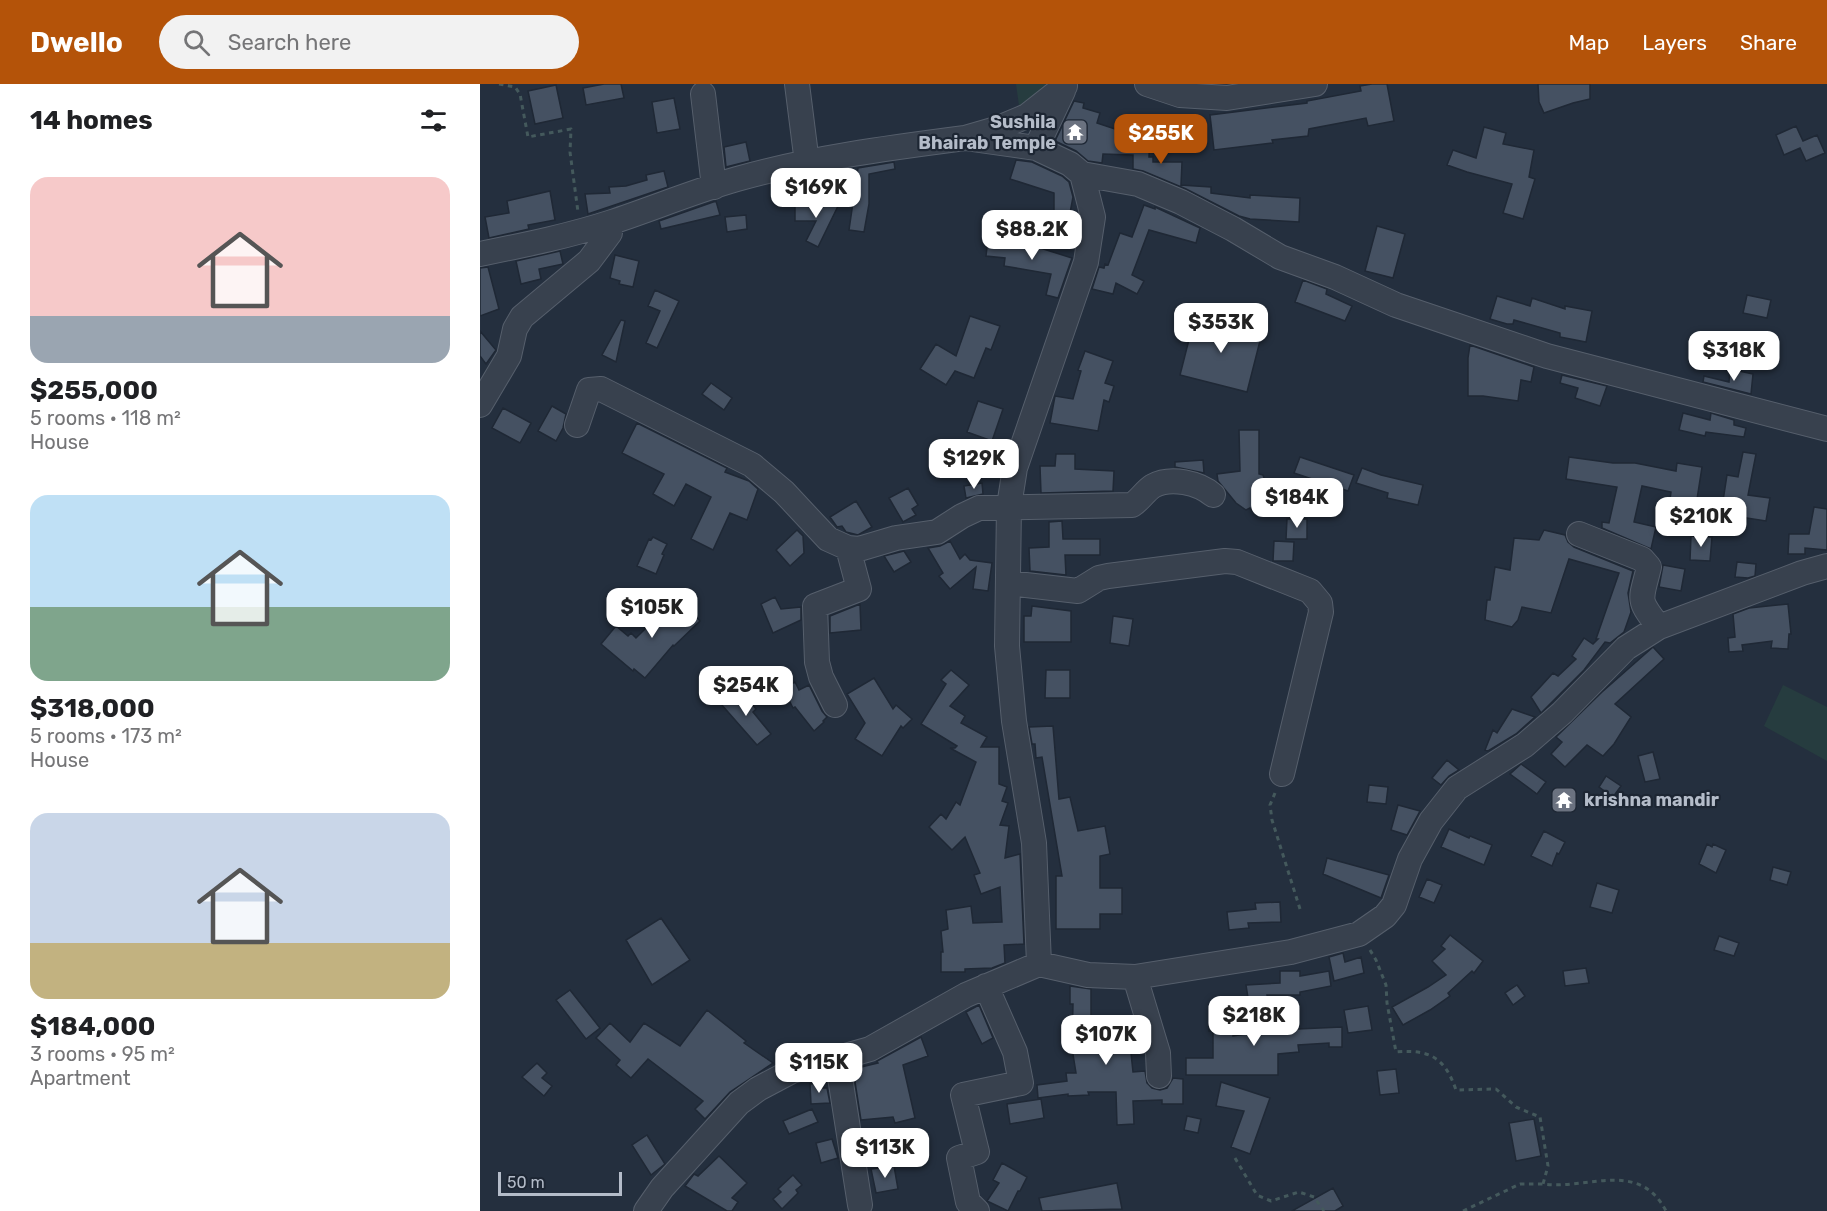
<!DOCTYPE html>
<html lang="en">
<head>
<meta charset="utf-8">
<style>
	body { margin:0; font-family:Rubik,sans-serif; background:#f2f2f2; color:#202124; height:100vh; display:flex; flex-direction:column; font-size:22px; white-space:nowrap }
	* { box-sizing:border-box; margin:0 }
	p { font-size:20px; color:#757577 }
	.icon { flex:none; width:33px; height:33px; fill:none; stroke:currentColor; stroke-width:2; stroke-linecap:round; stroke-linejoin:round }
	.map { position:relative; flex:1; overflow:hidden }
	.details { display:flex; flex-direction:column; background:#fff; width:480px }
	.details>* { flex:none }
	.scale { position:absolute; left:18px; bottom:15px; width:124px; box-sizing:border-box; padding-left:6px; border:3px solid #b4bcc9; border-top:0; font-size:16px; line-height:21px; white-space:nowrap; color:#b4bcc9; -webkit-text-stroke:4px #1d2633; paint-order:stroke }
	.price { position:absolute; translate:-50% -51px; padding:0 14px; border-radius:12px; background:#fff; color:#222; font-size:20px; line-height:39px; filter:drop-shadow(0 2px 3px #0008) }
	.price::after { content:''; position:absolute; left:50%; top:36px; width:18px; height:14px; margin-left:-9px; background:inherit; clip-path:polygon(0 0,100% 0,50% 100%) }
	.price.active { background:#b45309; color:#fff }
	ul { padding:0; list-style:none }
	li { display:grid; align-content:center; gap:12px; height:318px; padding:0 30px }
	li span { display:grid; place-items:center; height:186px; border-radius:18px; color:#555 }
	li>.icon { margin-inline-start:auto }
	span .icon { width:108px; height:108px; fill:#fffc; stroke-width:1 }
	li b { font-size:26px }
	h2 { display:flex; justify-content:space-between; align-items:center; height:72px; padding:0 30px; font-size:26px }
	header { display:flex; align-items:center; gap:36px; box-sizing:border-box; height:84px; padding:0 30px; background:#b45309; color:#fff }
	header strong { font-size:28px }
	nav { display:flex; gap:33px; margin-inline-start:auto; font-size:21px }
	.search { width:420px; height:54px; background:#f2f2f2; display:flex; align-items:center; gap:15px; box-sizing:border-box; padding:0 21px; border-radius:33px; color:#757577; font-size:22px }
	main { display:flex; flex:1; min-height:0 }
	.map>svg:first-child { display:block }
	.green { fill:#263c3f }
	.building { fill:#455162; stroke:#1f2835; stroke-width:1.5 }
	.lines { fill:none; stroke-linecap:round; stroke-linejoin:round }
	.minor-casing { stroke:#565f6c; stroke-width:26 }
	.path { stroke:#44595c; stroke-width:3; stroke-dasharray:4.5 4.5; stroke-linecap:butt }
	.minor { stroke:#38414e; stroke-width:24 }
	.labels { text-anchor:middle; dominant-baseline:central; stroke-width:4.5; stroke-linejoin:round; paint-order:stroke }
	.poi-label { font-size:18px; font-weight:bold; fill:#b4bcc9; stroke:#1d2633; text-anchor:end }
</style>
</head>
<body>
<header>
<strong>Dwello</strong>
<div class="search"><svg class="icon" aria-label="search" viewBox="0 0 24 24"><circle cx="10" cy="10" r="6"/><path d="M15 15l6 6"/></svg>Search here</div>
<nav><a>Map</a><a>Layers</a><a>Share</a></nav>
</header>
<main>
<section class="details">
<h2>14 homes<svg class="icon" aria-label="filters" viewBox="0 0 24 24"><path d="M4 7h16M4 17h16"/><circle cx="9" cy="7" r="2"/><circle cx="15" cy="17" r="2"/></svg></h2>
<ul>
<li><span style="background:linear-gradient(#f6c9c9 75%,#9aa5b1 0)"><svg class="icon" aria-label="home" viewBox="0 0 24 24"><path d="M3 11l9-7 9 7M6 9v11h12V9"/></svg></span><div><b>$255,000</b><p>5 rooms · 118 m²</p><p>House</p></div></li>
<li><span style="background:linear-gradient(#bfe0f5 60%,#7fa58c 0)"><svg class="icon" aria-label="home" viewBox="0 0 24 24"><path d="M3 11l9-7 9 7M6 9v11h12V9"/></svg></span><div><b>$318,000</b><p>5 rooms · 173 m²</p><p>House</p></div></li>
<li><span style="background:linear-gradient(#c9d6e8 70%,#c2b280 0)"><svg class="icon" aria-label="home" viewBox="0 0 24 24"><path d="M3 11l9-7 9 7M6 9v11h12V9"/></svg></span><div><b>$184,000</b><p>3 rooms · 95 m²</p><p>Apartment</p></div></li>
</ul>
</section>
<div class="map">
<svg width="1347" height="1127" viewBox="0 0 1347 1127">
	<rect width="100%" height="100%" fill="#242f3e"/>
	<!-- green -->
	<path class="green" d="M536 0H565L571 7 540 29Z
		M1303 601 1347 623V677L1284 642Z"/>
	<!-- building -->
	<path class="building" d="M124 0H141L144 14 106 21 103 4Z
		M892 0H907L914 37 888 42 886 34 829 45 828 52 792 56 793 59 734 66 730 31 827 19V17L881 7 880 2Z
		M1058 0H1110V15L1093 19 1064 29 1059 18Z
		M76 1 83 34 55 40 48 7Z
		M194 14 200 45 177 49 172 18Z
		M594 17 604 19 603 24 620 29 617 39 635 45 670 46 669 73H673V78H702L701 101 731 103V109L770 114V111L820 114 819 138 770 135 759 132 706 105 663 87 653 85V71L623 70 622 79 608 77 596 67 575 57Z
		M1316 42 1323 57 1337 51 1345 69 1326 77 1320 64 1304 71 1296 51Z
		M1004 43 1026 49 1023 60 1054 66 1049 93 1055 95 1043 135 1023 129 1032 100 987 88 967 81 973 66 996 74Z
		M266 58 270 77 246 83 244 63Z
		M536 76 552 78 582 92 589 98 593 113 590 129H597L598 134 596 152 540 153 544 138 574 146V109L530 95Z
		M414 78 415 85 389 90V120L384 148 369 146 378 84Z
		M372 85 373 88 332 94V92Z
		M184 87 188 103 108 130 105 110 130 109 129 103 146 102 167 96 166 91Z
		M70 107 75 136 48 141 49 145 9 154 5 133 29 129 27 117Z
		M236 117 240 131 181 145 179 137Z
		M315 120H359L338 163 326 157 336 137H315Z
		M664 121 675 125V123L720 144 716 159 669 146 652 191 664 197 657 210 636 199 633 210 612 205 619 183 624 184 625 180 628 181 640 149 652 153Z
		M266 131 267 145 247 148 245 133Z
		M897 142 925 150 913 194 885 187Z
		M508 155 541 158 592 174 578 214 566 211 571 190 524 182 525 174 506 172Z
		M80 167 83 180 59 185 61 195 41 200 36 177Z
		M135 171 159 177 153 203 139 200 140 197 130 194Z
		M8 183 19 225 0 232V184Z
		M823 196 847 205 846 210 872 222 865 237 815 218Z
		M175 206 199 217 177 264 166 259 180 227 168 222Z
		M1267 211 1291 216 1287 234 1263 229Z
		M1017 212 1050 222 1052 214 1085 225V222L1112 227 1106 258 1080 253V249L1034 236 1033 240H1027L1010 235Z
		M490 232 520 242 511 266 506 264 494 294 475 287 466 301 440 285 456 260 476 272Z
		M715 232 782 249 767 308 700 291Z
		M141 236 145 237 136 278 122 271Z
		M0 247 16 266 6 280 0 272Z
		M1248 259 1266 263 1263 276 1245 271Z
		M990 261 1054 283 1051 298 1041 296 1038 317 1003 312H988V274Z
		M605 267 633 277 625 299 634 302 629 318 624 316 618 347 570 339 575 312 593 315 601 287 598 286Z
		M1250 285 1273 290 1271 310 1223 298 1224 292 1249 298Z
		M1082 291 1127 302 1120 322 1095 314 1098 304 1080 299Z
		M231 299 252 314 244 326 222 310Z
		M498 317 523 325 512 357 487 348Z
		M72 322 86 330 83 344 76 357 58 347Z
		M23 324 51 339 40 359 12 344Z
		M1203 329 1230 336 1231 329 1254 336V341L1266 344 1264 353 1226 348 1225 352 1199 346Z
		M157 339 247 384 245 388 269 397 278 405 267 436 250 429 233 466 211 455 231 413 206 400 194 422 173 410 184 390 142 369Z
		M759 346H779V390L783 391 794 424 782 429 779 423 772 427 770 424 766 426 756 419 738 397 737 390 760 387Z
		M1263 368 1276 370 1268 411 1290 414 1286 437 1241 430 1247 391 1258 393Z
		M576 370H595V385L634 387 633 407 561 409 560 382H575Z
		M820 373 874 391 868 407 814 389Z
		M1089 373 1133 379H1155L1196 387 1197 379 1222 383 1215 428 1189 423 1191 408 1162 402 1154 438 1176 443 1171 465 1122 444V438L1129 439 1137 403 1086 395Z
		M723 376 724 389 695 383V378Z
		M882 384 901 391 943 401 938 421 907 414 908 409 876 399Z
		M502 399 503 410 486 414 484 402Z
		M428 404 438 421 432 425 436 431 423 438 409 414Z
		M376 417 392 443 378 451 366 448 362 442 357 443 350 433Z
		M1334 423 1347 425V466L1325 464V470H1308L1309 450H1329Z
		M807 435H827V455H806Z
		M582 437 583 455H620V471H585L586 491 550 487 549 464 569 463V438Z
		M317 446 323 452 324 469 310 482 296 466Z
		M1064 446 1085 451 1088 458 1094 463 1153 487 1148 509 1151 528 1144 548 1130 559 1125 558 1104 586 1061 629 1051 613 1073 589 1078 592 1096 575 1092 572 1104 554 1113 560 1118 555H1116L1139 489 1089 475 1071 529 1042 523 1038 536 1032 543 1005 536 1007 516H1010L1015 483 1030 486 1034 454 1059 456Z
		M1211 452 1232 453 1230 477 1210 476Z
		M173 453 187 460 182 470 184 471 176 490 157 482 169 455 171 456Z
		M470 457 480 475 485 470 490 476 512 479 508 507 493 505 496 483 470 505 459 492 463 489 448 464 460 462Z
		M794 457 814 458 813 477H793Z
		M424 467 431 478 414 488 404 472Z
		M1257 478 1276 480 1275 492 1268 494 1255 493Z
		M1183 481 1205 485 1201 507 1179 503Z
		M295 513 301 525 321 523V536L293 549 281 520Z
		M195 515 208 527 209 525 220 537 194 562 193 561 165 594 154 585 153 587 121 560 136 542 148 552 151 549 156 554Z
		M380 520 381 546 350 549V532Z
		M1308 520 1311 550H1309L1308 565 1291 564 1292 557 1262 561 1263 567 1249 568 1248 554 1255 553 1253 530 1269 524Z
		M552 522 591 527V558H544V532H551Z
		M633 532 653 535 649 562 630 559Z
		M1173 563 1184 575 1135 620 1151 633 1134 660 1123 672 1107 661 1085 683 1071 670 1082 658 1076 653 1122 608Z
		M471 586 489 601 470 622 485 632 481 639 507 653 501 663H519V700L527 703 522 717 528 719 520 741 529 742 525 774 540 770 544 860 524 861 525 879 512 884 485 885V888H461V868H463L461 847 468 845 466 826 491 822 493 839 522 838 520 803 501 810 494 791 500 789 485 753 472 766 449 743 461 730 466 735 476 718 480 721 496 678 470 664H475L477 662 441 640 466 600 461 596Z
		M566 586H590V614H565Z
		M394 594 413 625 416 621 432 635 423 644 421 642 402 672 375 655 385 639 367 610Z
		M315 598 319 606 329 601 342 627 347 633 343 637 344 638 334 647 315 623 313 624 303 604Z
		M259 605 276 625 273 628 291 650 277 661 241 620Z
		M1032 625 1055 633 1036 650 1008 667 1005 666 1013 646 1017 649Z
		M573 642 579 715 590 713 598 747 625 742 630 770 620 772V804H642V830H620V845H576V792H582L562 673 556 674 555 660H552L549 643Z
		M1173 668 1180 695 1165 698 1158 672Z
		M967 676 979 686 969 692 961 701 952 694Z
		M1041 680 1066 698 1057 710 1030 690Z
		M1126 692 1141 702 1133 713 1119 703Z
		M889 701 908 703 906 720 887 718Z
		M918 721 940 727 927 751 911 746Z
		M969 745 989 754 990 752 1012 761 1004 781 961 763Z
		M1064 747 1085 758 1079 770 1077 769 1072 782 1051 772Z
		M1227 760 1232 763 1233 760 1246 766 1236 789 1219 780Z
		M847 774 909 791 901 814 843 790Z
		M1293 783 1311 788 1307 801 1290 796Z
		M947 795 962 801 954 819 939 813Z
		M1117 799 1139 806 1132 829 1110 823Z
		M800 818 801 838 768 839 769 844 749 846 747 828 776 825 775 819Z
		M181 834 210 876 172 901 146 856Z
		M970 851 1003 877 994 889 992 887 968 909 970 912 950 926 923 941 912 923 948 903 966 891 952 877 965 865 961 862Z
		M1239 852 1259 859 1254 872 1234 866Z
		M863 869 865 878 881 873 884 889 854 897 849 873Z
		M1106 884 1109 899 1085 902 1083 887Z
		M800 887H820V892L849 887 851 902 820 908V911H787L788 919 769 920 766 901 800 899Z
		M1037 901 1045 912 1033 921 1025 909Z
		M590 902 611 905V934H618V954L649 950 653 988 665 987 667 999 672 1004 680 1006 687 1004 693 994 703 995V1020H682V1016L653 1017 654 1040 637 1041 636 1008H608L609 1011 588 1012V1010L558 1014 557 1001 587 997 586 989H596L592 964 593 920H590Z
		M90 906 120 944 106 955 76 916Z
		M499 921 513 954 502 960 486 928Z
		M729 922H753V952L795 946 862 943V963H849V959L818 961 819 968 798 970V991H706V974H733V947H729Z
		M888 922 892 946 868 949 864 926Z
		M227 926 266 957 264 959 293 979 250 1008 225 1035 215 1025 223 1017 168 975 151 994 136 981 140 976 116 954 130 939 150 958 164 939 200 962Z
		M441 953 448 972 423 981 435 1034 415 1039 413 1033 381 1036 373 985 398 979 397 977Z
		M57 979 67 989 62 994 72 1002 64 1012 42 993Z
		M916 985 919 1009 900 1011 897 987Z
		M741 998 790 1014 770 1070 751 1063 764 1027 736 1022Z
		M342 999 343 1004H347L350 1019 331 1020 330 1000Z
		M561 1015 564 1034 530 1040 527 1020Z
		M332 1025 338 1038 309 1050 303 1037Z
		M707 1032 721 1035 718 1049 704 1046Z
		M1054 1035 1061 1072 1036 1077 1029 1039Z
		M167 1051 185 1080 171 1091 152 1061Z
		M352 1055 358 1074 341 1079 336 1059Z
		M239 1072 267 1099 252 1114 258 1118 252 1127H247L205 1102 214 1090 218 1092Z
		M522 1079 547 1093 540 1107H538L528 1127 507 1117 519 1099 513 1096Z
		M414 1082 418 1105 396 1109 391 1085Z
		M313 1091 322 1101 316 1106 318 1109 302 1125 293 1115 301 1108 298 1105Z
		M637 1099 642 1125 562 1127 559 1114Z
		M853 1104 863 1122 855 1127H812Z"/>
	<g class="lines">
		<!-- minor casing -->
		<g class="minor-casing">
			<path id="minor" d="M317 0 327 79
				M667 0 700 11 747 14 835 0
				M223 10 234 103
				M556 64 583 7
				M602 90 658 100 701 118 753 145 800 173 855 193 916 221 1067 272 1347 345
				M0 170C44 161 89 152 132 138 174 124 215 107 257 95 331 74 408 64 485 54
				M0 321 29 272 35 245 42 233 109 177 130 149V139
				M97 341 109 306 121 305 272 381 304 408 348 455 368 464 379 465 416 454 457 448 482 432 499 424 652 421C660 416 665 407 673 402 691 392 719 399 733 411
				M1099 450 1162 475 1169 483C1161 517 1156 514 1179 543
				M528 499 598 507 619 494 628 492 745 477 757 478 830 507 840 519 841 528 802 690
				M355 621 341 593 337 578 335 522 379 505 368 464
				M559 880 554 759 534 637 527 562 529 422 535 384 606 178 613 133 602 90 590 80 556 64 485 54 516 45 547 32 585 2
				M655 893 678 969 679 992
				M357 974 380 1121
				M166 1127 182 1104 259 1019 278 1005 312 987 390 965 486 911 559 880 608 891 655 893 811 868 879 850 905 832 914 821 930 775 951 737 977 704 1045 661 1082 629 1146 564 1179 543 1322 489 1347 482
				M497 1127 488 1118 479 1074 497 1068 483 1011 541 999 535 968 506 902"/>
		</g>
		<!-- path -->
		<path class="path" d="M19 0 35 3 40 10 48 53 91 45 90 68 98 128
			M795 709 790 721 792 736 820 825
			M890 866 896 876 906 901 907 919 916 968C950 965 965 974 976 1006L1016 1005 1036 1023 1060 1033 1068 1082 1063 1100C1107 1106 1159 1075 1186 1127
			M755 1074 777 1111 791 1117 819 1108 834 1113 844 1127
			M983 1127 1040 1100H1063"/>
		<!-- minor -->
		<use href="#minor" class="minor"/>
	</g>
	<!-- icons -->
	<defs>
		<g id="temple-square" transform="scale(1.35)"><rect x="-9" y="-9" width="18" height="18" rx="4" fill="#6b7280" stroke="#1d2633"/><path d="M0-6L5-2H3V0L6.5 2.5H4V6H1.5V3h-3V6H-4V2.5H-6.5L-3 0V-2H-5Z" fill="#fff"/></g>
	</defs>
	<g fill-rule="evenodd">
		<use href="#temple-square" x="595" y="48"/>
		<use href="#temple-square" x="1084" y="716"/>
	</g>
	<g class="labels">
		<!-- poi labels -->
		<g class="poi-label">
			<text x="576" y="38">Sushila<tspan x="576" dy="21">Bhairab Temple</tspan></text>
			<text x="1104" y="716" text-anchor="start">krishna mandir</text>
		</g>
	</g>
</svg>
<div class="scale">50 m</div>
<b class="price active" style="left:681px;top:81px">$255K</b>
<b class="price" style="left:336px;top:135px">$169K</b>
<b class="price" style="left:552px;top:177px">$88.2K</b>
<b class="price" style="left:741px;top:270px">$353K</b>
<b class="price" style="left:1254px;top:298px">$318K</b>
<b class="price" style="left:494px;top:406px">$129K</b>
<b class="price" style="left:817px;top:445px">$184K</b>
<b class="price" style="left:1221px;top:464px">$210K</b>
<b class="price" style="left:172px;top:555px">$105K</b>
<b class="price" style="left:266px;top:633px">$254K</b>
<b class="price" style="left:774px;top:963px">$218K</b>
<b class="price" style="left:626px;top:982px">$107K</b>
<b class="price" style="left:339px;top:1010px">$115K</b>
<b class="price" style="left:405px;top:1095px">$113K</b>
</div>
</main>
</body>
</html>
